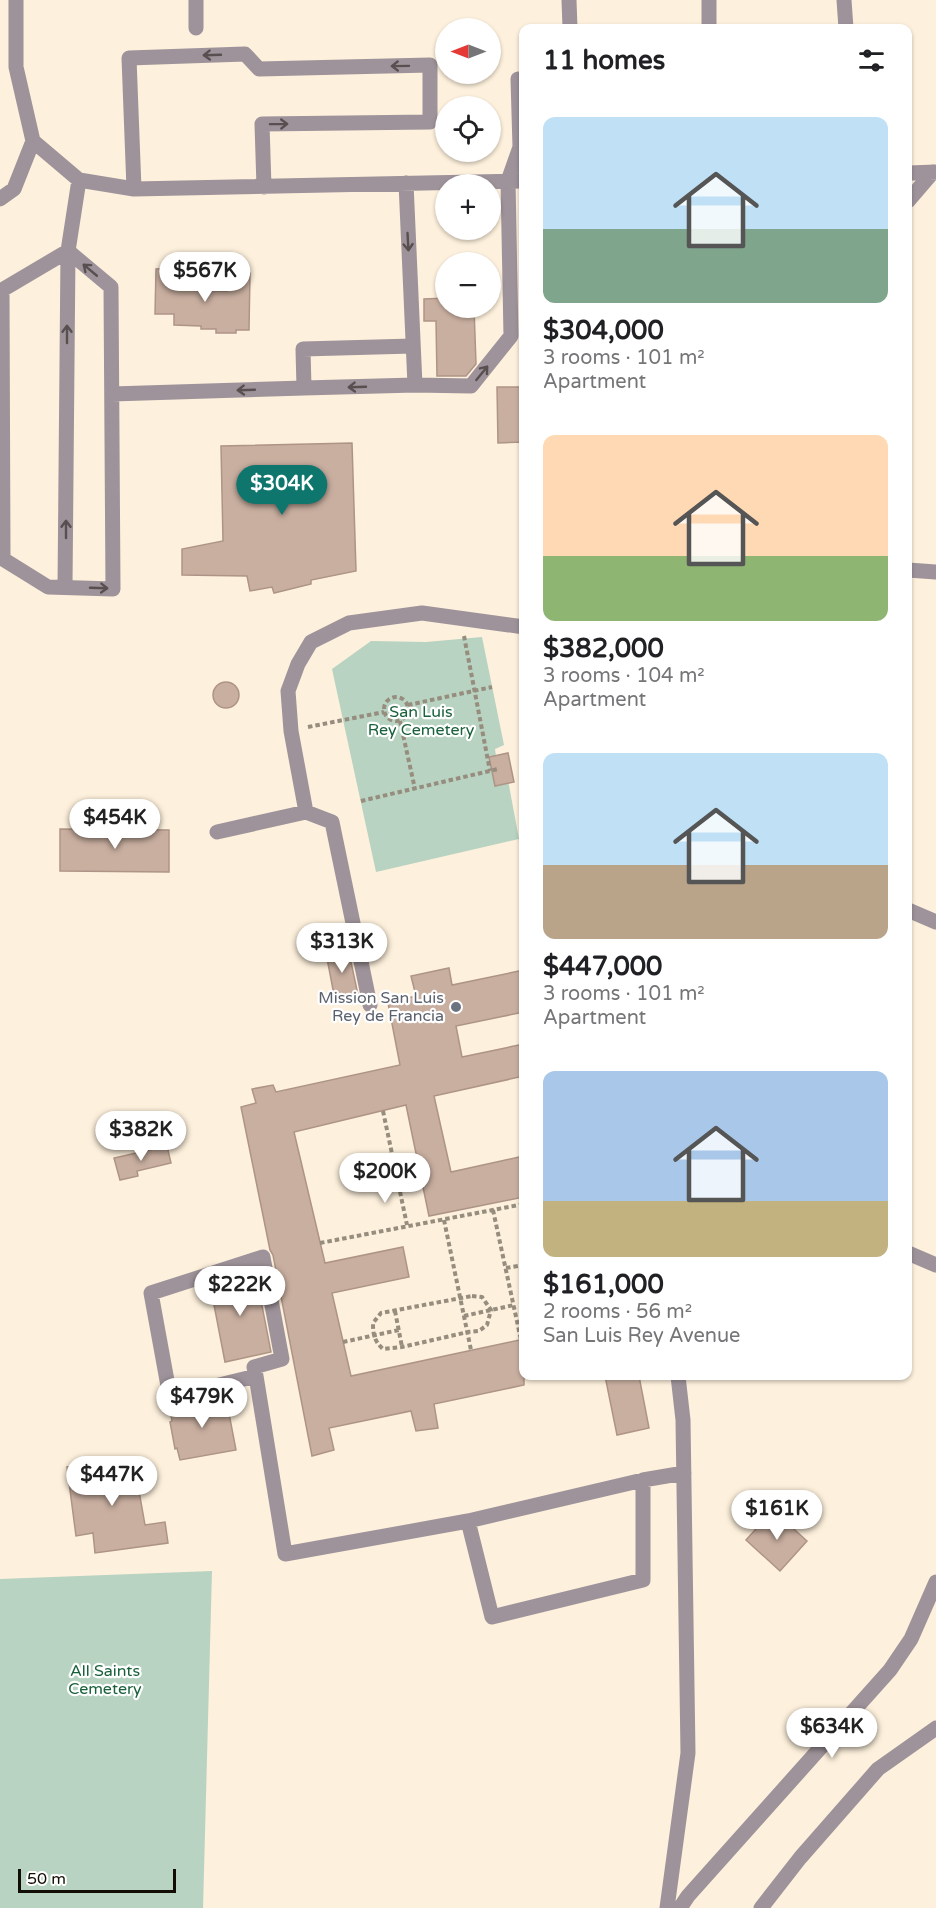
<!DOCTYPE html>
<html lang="en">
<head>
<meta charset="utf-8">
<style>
	body { margin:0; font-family:"Varela Round",sans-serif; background:#f2f2f2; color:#202124; height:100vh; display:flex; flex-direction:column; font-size:22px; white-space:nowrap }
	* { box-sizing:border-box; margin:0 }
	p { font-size:20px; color:#757577 }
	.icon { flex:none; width:33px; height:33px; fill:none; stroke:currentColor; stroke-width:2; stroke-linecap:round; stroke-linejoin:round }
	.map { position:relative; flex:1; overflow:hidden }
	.sheet { position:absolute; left:519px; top:24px; width:393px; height:1356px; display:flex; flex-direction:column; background:#fff; border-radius:12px; box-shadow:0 2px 4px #0004 }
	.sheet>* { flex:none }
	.needle { width:39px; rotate:270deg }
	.fabs { position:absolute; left:435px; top:18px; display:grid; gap:12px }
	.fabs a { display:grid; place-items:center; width:66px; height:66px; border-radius:50%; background:#fff; box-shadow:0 2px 4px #0004; font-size:30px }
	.scale { position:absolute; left:18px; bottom:15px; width:158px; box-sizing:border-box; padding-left:6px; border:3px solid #120d05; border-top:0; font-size:16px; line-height:21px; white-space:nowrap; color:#120d05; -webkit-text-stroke:4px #fff; paint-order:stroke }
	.price { position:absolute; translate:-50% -51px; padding:0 14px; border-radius:21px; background:#fff; color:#222; font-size:20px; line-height:39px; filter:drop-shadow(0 2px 3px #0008) }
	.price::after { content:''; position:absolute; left:50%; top:36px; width:18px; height:14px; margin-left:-9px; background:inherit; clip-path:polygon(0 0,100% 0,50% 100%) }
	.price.on { background:#0f766e; color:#fff }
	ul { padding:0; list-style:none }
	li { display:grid; align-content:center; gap:12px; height:318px; padding:0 24px }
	li span { display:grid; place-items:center; height:186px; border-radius:12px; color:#555 }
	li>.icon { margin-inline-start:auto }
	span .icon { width:108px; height:108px; fill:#fffc; stroke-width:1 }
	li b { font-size:26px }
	h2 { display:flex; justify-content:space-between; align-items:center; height:72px; padding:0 24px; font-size:26px }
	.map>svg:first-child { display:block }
	.green { fill:#b8d3c1 }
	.building { fill:#c9afa0; stroke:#ae9486; stroke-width:1.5 }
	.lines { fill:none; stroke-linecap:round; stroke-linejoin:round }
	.path { stroke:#968d7e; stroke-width:4; stroke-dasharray:4.5 3; stroke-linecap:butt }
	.minor { stroke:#9e939a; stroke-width:15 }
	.oneway { stroke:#585050 }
	.worship-dot { fill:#6b7280; stroke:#fff; stroke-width:2 }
	.labels { text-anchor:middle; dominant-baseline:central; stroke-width:4.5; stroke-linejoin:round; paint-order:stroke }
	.park-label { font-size:16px; fill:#19603b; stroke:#fff }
	.worship-label { font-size:16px; fill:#5b616d; stroke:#fff; text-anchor:end }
</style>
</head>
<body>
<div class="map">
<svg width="936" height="1908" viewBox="0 0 936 1908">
	<rect width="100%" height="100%" fill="#fdf0dc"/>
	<!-- green -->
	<path class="green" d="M482 637 504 745 495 749 499 776 507 775 519 839 376 872 332 669 371 641 426 642Z
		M212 1571 203 1908H0V1579Z"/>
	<!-- building -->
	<path class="building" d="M168 268 179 272 178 290 227 291 228 272 238 269 250 273 249 330H236V333H216V329H201V326L174 325V314H155L156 269Z
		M446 298V308H474L476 364 466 376H437L436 321H424V299Z
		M497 387H524V442L498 443Z
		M352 443 356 571 311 580V584L274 593 272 587 250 591 247 576 182 575V549L223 541 221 446Z
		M213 695a13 13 0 1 1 26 0a13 13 0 1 1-26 0Z
		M508 753 514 782 495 786 489 757Z
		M60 829 169 830V872L60 871Z
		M348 948 358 995 335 1000 326 953Z
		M449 968 452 985 524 970V1012L456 1026 462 1057 524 1044V1076L434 1096 451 1172 524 1156V1197L429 1216 406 1105 294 1132 325 1263 403 1247 409 1277 332 1293 351 1376 524 1339V1385L434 1404 438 1428 416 1431 411 1411 329 1428 334 1450 312 1456 273 1255 270 1250 241 1107 256 1103 252 1089 273 1085 276 1092 400 1065 388 1003 416 996 411 976Z
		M167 1146 171 1163 137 1171 138 1176 120 1180 114 1158Z
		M255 1270 271 1352 225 1362 210 1284Z
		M605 1376H639L649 1428 617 1435Z
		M226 1398 236 1450 180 1460 177 1448 175 1449 170 1422 172 1421 170 1409Z
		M136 1459 139 1480H137L145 1525 165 1522 168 1543 95 1553 93 1533 76 1536 67 1467Z
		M773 1510 807 1541 780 1571 746 1540Z"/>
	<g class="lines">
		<!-- path -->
		<path class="path" d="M464 636 490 771
			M384 709a12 12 0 1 1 24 0a12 12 0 1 1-24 0Z
			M408 705 492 687
			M400 721 415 789
			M308 727 384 712
			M361 801 498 769
			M383 1111 407 1225
			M493 1210 521 1340
			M444 1220 471 1350
			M320 1243 524 1204
			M506 1268 524 1265
			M472 1296 482 1297 491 1310 487 1325 479 1331 468 1332 402 1347 383 1349C374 1341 373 1334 373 1323L381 1313Z
			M395 1311 402 1347
			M464 1316 514 1305
			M343 1342 399 1330"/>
		<!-- minor -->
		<path class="minor" d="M569 0 570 28
			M709 0V28
			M844 0 846 28
			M196 28V0
			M33 141 79 180 134 189 524 181
			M908 173 936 172
			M406 183 415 385 471 386 511 336 508 181 520 147 518 79
			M134 189 129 58 245 54 259 69 430 65V122L262 124 264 187
			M0 199 14 189 33 141 16 67V0
			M908 201 933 172
			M413 346 303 349 304 388 415 385
			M112 394 304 388
			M908 570 936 572
			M65 587 68 251 2 290 3 559 48 587 113 589 111 287 68 251 79 180
			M217 832 306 812
			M908 910 936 922
			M370 1005 332 822 306 812 291 731 288 691 298 664 311 642 349 623 422 613 524 627
			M908 1253 936 1265
			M256 1376 254 1367 282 1359 263 1257 151 1293 170 1397 256 1376 285 1554 468 1521
			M643 1480V1580L492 1617 468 1521 643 1480 684 1473
			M667 1908 688 1753 683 1420 678 1376
			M680 1908 688 1896 890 1670 911 1639 936 1582
			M761 1908 800 1858 878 1769 936 1728"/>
	</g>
	<!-- one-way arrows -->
	<defs><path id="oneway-shaft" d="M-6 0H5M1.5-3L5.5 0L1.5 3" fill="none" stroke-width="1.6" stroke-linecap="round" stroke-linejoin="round" transform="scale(1.5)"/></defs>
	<g class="oneway">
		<use href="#oneway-shaft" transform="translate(212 55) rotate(178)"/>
		<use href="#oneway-shaft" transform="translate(400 66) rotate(179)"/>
		<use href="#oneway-shaft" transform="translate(279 124) rotate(-1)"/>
		<use href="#oneway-shaft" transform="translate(408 242) rotate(87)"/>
		<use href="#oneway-shaft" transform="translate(90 270) rotate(-140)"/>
		<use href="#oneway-shaft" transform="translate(67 334) rotate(-90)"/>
		<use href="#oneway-shaft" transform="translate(482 373) rotate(-51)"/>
		<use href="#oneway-shaft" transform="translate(357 387) rotate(178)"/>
		<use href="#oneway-shaft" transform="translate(246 390) rotate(178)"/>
		<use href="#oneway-shaft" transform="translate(66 529) rotate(-90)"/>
		<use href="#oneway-shaft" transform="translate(99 588) rotate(2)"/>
	</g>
	<!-- markers -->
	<circle class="worship-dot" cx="456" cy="1007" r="6"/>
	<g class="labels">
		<!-- park labels -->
		<g class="park-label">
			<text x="421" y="712">San Luis<tspan x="421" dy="18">Rey Cemetery</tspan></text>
			<text x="105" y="1671">All Saints<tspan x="105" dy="18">Cemetery</tspan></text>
		</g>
		<!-- worship labels -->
		<g class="worship-label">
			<text x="444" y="998">Mission San Luis<tspan x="444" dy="18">Rey de Francia</tspan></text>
		</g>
	</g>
</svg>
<div class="fabs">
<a><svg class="needle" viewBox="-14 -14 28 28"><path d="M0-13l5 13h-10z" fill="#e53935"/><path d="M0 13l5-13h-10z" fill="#757577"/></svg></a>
<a><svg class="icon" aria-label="locate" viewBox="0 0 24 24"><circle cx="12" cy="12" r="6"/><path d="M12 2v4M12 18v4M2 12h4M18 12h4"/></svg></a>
<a>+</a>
<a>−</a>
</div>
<div class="scale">50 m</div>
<b class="price" style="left:205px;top:303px">$567K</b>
<b class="price on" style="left:282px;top:516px">$304K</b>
<b class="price" style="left:115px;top:850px">$454K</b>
<b class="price" style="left:342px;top:974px">$313K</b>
<b class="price" style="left:141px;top:1162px">$382K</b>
<b class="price" style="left:385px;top:1204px">$200K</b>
<b class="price" style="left:240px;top:1317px">$222K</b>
<b class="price" style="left:202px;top:1429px">$479K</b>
<b class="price" style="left:112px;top:1507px">$447K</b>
<b class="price" style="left:777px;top:1541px">$161K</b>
<b class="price" style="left:832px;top:1759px">$634K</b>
<section class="sheet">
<h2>11 homes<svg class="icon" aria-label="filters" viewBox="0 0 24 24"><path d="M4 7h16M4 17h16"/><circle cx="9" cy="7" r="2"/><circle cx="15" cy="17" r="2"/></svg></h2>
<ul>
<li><span style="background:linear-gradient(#bfe0f5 60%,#7fa58c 0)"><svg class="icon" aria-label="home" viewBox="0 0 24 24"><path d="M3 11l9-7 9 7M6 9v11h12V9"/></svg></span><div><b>$304,000</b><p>3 rooms · 101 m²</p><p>Apartment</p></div></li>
<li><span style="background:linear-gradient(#ffd9b3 65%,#8fb573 0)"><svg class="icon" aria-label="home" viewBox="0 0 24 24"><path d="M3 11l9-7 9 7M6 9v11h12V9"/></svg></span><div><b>$382,000</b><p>3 rooms · 104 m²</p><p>Apartment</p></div></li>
<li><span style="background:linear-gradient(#bfe0f5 60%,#b9a48a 0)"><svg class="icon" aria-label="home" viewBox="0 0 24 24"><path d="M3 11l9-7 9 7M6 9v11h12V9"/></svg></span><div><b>$447,000</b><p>3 rooms · 101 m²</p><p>Apartment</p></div></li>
<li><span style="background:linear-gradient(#a9c7e8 70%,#c2b280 0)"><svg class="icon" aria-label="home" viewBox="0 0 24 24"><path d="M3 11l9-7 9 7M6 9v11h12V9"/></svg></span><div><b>$161,000</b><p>2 rooms · 56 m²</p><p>San Luis Rey Avenue</p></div></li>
</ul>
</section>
</div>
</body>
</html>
